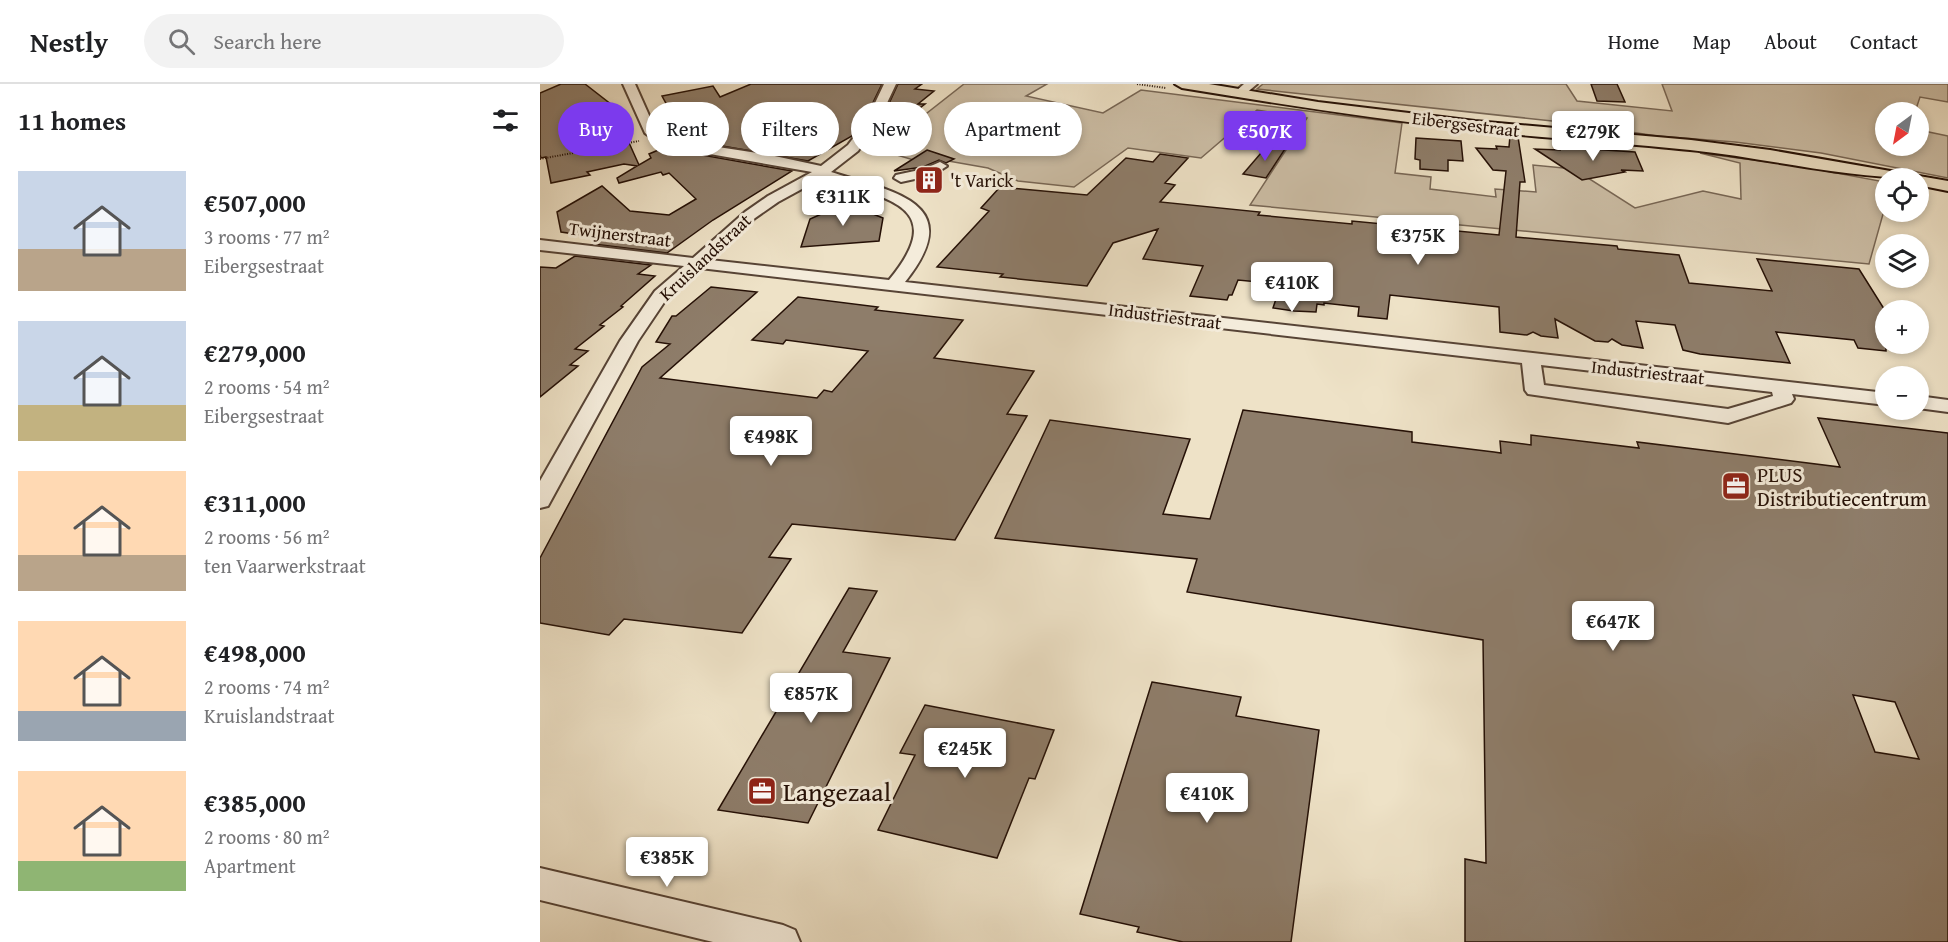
<!DOCTYPE html>
<html lang="en">
<head>
<meta charset="utf-8">
<style>
	body { margin:0; font-family:"Gentium Book Plus",serif; background:#f2f2f2; color:#202124; height:100vh; display:flex; flex-direction:column; font-size:22px; white-space:nowrap }
	* { box-sizing:border-box; margin:0 }
	p { font-size:20px; color:#757577 }
	.icon { flex:none; width:33px; height:33px; fill:none; stroke:currentColor; stroke-width:2; stroke-linecap:round; stroke-linejoin:round }
	.map { position:relative; flex:1; overflow:hidden }
	.details { display:flex; flex-direction:column; background:#fff; width:540px }
	.details>* { flex:none }
	.guide { position:absolute; left:18px; top:18px; width:570px; height:54px; display:flex; gap:12px }
	.needle { width:39px; rotate:212deg }
	.buttons { position:absolute; left:1335px; top:18px; display:grid; gap:12px }
	.buttons a { display:grid; place-items:center; width:54px; height:54px; border-radius:50%; background:#fff; box-shadow:0 3px 9px #0003; font-size:30px }
	.price { position:absolute; translate:-50% -51px; padding:0 14px; border-radius:6px; background:#fff; color:#222; font-size:20px; line-height:39px; filter:drop-shadow(0 2px 3px #0008) }
	.price::after { content:''; position:absolute; left:50%; top:36px; width:18px; height:14px; margin-left:-9px; background:inherit; clip-path:polygon(0 0,100% 0,50% 100%) }
	.price.on { background:#7c3aed; color:#fff }
	ul { padding:0; list-style:none }
	li { display:flex; align-items:center; gap:18px; height:150px; padding:0 18px }
	li span { display:grid; place-items:center; flex:none; width:168px; height:120px; border-radius:0px; color:#555 }
	li>.icon { margin-inline-start:auto }
	span .icon { width:72px; height:72px; fill:#fffc; stroke-width:1 }
	li b { font-size:26px }
	h2 { display:flex; justify-content:space-between; align-items:center; height:72px; padding:0 18px; font-size:26px }
	.chip { padding:0 21px; border-radius:27px; background:#fff; box-shadow:0 3px 9px #0003; font-size:21px; line-height:54px }
	.chip.on { background:#7c3aed; color:#fff }
	header { display:flex; align-items:center; gap:36px; box-sizing:border-box; height:84px; padding:0 30px; background:#fff; border-bottom:2px solid #e0e0e0 }
	header strong { font-size:28px }
	nav { display:flex; gap:33px; margin-inline-start:auto; font-size:21px }
	.search { width:420px; height:54px; background:#f2f2f2; display:flex; align-items:center; gap:15px; box-sizing:border-box; padding:0 21px; border-radius:33px; color:#757577; font-size:22px }
	main { display:flex; flex:1; min-height:0 }
	.map>svg:first-child { display:block }
	.green { fill:#ccbea6; stroke:#786756; stroke-width:1.5 }
	.building { fill:#8e7d6a; stroke:#251006; stroke-width:1.5; fill-rule:evenodd }
	.lines { fill:none; stroke-linecap:round; stroke-linejoin:round }
	.minor-casing { stroke:#574436; stroke-width:4 }
	.major-casing { stroke:#251006; stroke-width:4 }
	.path { stroke:#251006; stroke-width:2; stroke-dasharray:1 1.5; stroke-linecap:butt }
	.minor { fill:#f4ecdb; fill-rule:evenodd }
	.major { fill:#eee2c7; fill-rule:evenodd }
	.labels { text-anchor:middle; dominant-baseline:central; stroke-width:6; stroke-linejoin:round; paint-order:stroke }
	.far-street-label { font-size:18px; fill:#251006; stroke:#f4ecdb }
	.far-poi-label { font-size:18px; fill:#251006; stroke:#f4ecdb; text-anchor:start }
	.poi-label { font-size:21px; fill:#251006; stroke:#f4ecdb; text-anchor:start }
	.near-poi-label { font-size:26px; fill:#251006; stroke:#f4ecdb; text-anchor:start }
</style>
</head>
<body>
<header>
<strong>Nestly</strong>
<div class="search"><svg class="icon" aria-label="search" viewBox="0 0 24 24"><circle cx="10" cy="10" r="6"/><path d="M15 15l6 6"/></svg>Search here</div>
<nav><a>Home</a><a>Map</a><a>About</a><a>Contact</a></nav>
</header>
<main>
<section class="details">
<h2>11 homes<svg class="icon" aria-label="filters" viewBox="0 0 24 24"><path d="M4 7h16M4 17h16"/><circle cx="9" cy="7" r="2"/><circle cx="15" cy="17" r="2"/></svg></h2>
<ul>
<li><span style="background:linear-gradient(#c9d6e8 65%,#b9a48a 0)"><svg class="icon" aria-label="home" viewBox="0 0 24 24"><path d="M3 11l9-7 9 7M6 9v11h12V9"/></svg></span><div><b>€507,000</b><p>3 rooms · 77 m²</p><p>Eibergsestraat</p></div></li>
<li><span style="background:linear-gradient(#c9d6e8 70%,#c2b280 0)"><svg class="icon" aria-label="home" viewBox="0 0 24 24"><path d="M3 11l9-7 9 7M6 9v11h12V9"/></svg></span><div><b>€279,000</b><p>2 rooms · 54 m²</p><p>Eibergsestraat</p></div></li>
<li><span style="background:linear-gradient(#ffd9b3 70%,#b9a48a 0)"><svg class="icon" aria-label="home" viewBox="0 0 24 24"><path d="M3 11l9-7 9 7M6 9v11h12V9"/></svg></span><div><b>€311,000</b><p>2 rooms · 56 m²</p><p>ten Vaarwerkstraat</p></div></li>
<li><span style="background:linear-gradient(#ffd9b3 75%,#9aa5b1 0)"><svg class="icon" aria-label="home" viewBox="0 0 24 24"><path d="M3 11l9-7 9 7M6 9v11h12V9"/></svg></span><div><b>€498,000</b><p>2 rooms · 74 m²</p><p>Kruislandstraat</p></div></li>
<li><span style="background:linear-gradient(#ffd9b3 75%,#8fb573 0)"><svg class="icon" aria-label="home" viewBox="0 0 24 24"><path d="M3 11l9-7 9 7M6 9v11h12V9"/></svg></span><div><b>€385,000</b><p>2 rooms · 80 m²</p><p>Apartment</p></div></li>
</ul>
</section>
<div class="map">
<svg width="1408" height="858" viewBox="0 0 1408 858">
	<rect width="100%" height="100%" fill="#eee2c7"/>
	<filter id="stains"><feTurbulence type="fractalNoise" baseFrequency=".00333" numOctaves="4"/><feColorMatrix values="0 0 0 0 .2 0 0 0 0 .09 0 0 0 0 .02 0 0 0 .5 -.17"/></filter>
	<radialGradient id="worn" r=".72"><stop offset=".6" stop-color="#630" stop-opacity="0"/><stop offset="1" stop-color="#630" stop-opacity=".3"/></radialGradient>
	<!-- green -->
	<path class="green" d="M424 0H507L486 12 563 29 601 6 862 39 855 89 891 93 890 105 956 113 955 105 996 108 993 81 1034 85 1095 124 1163 107 1201 115 1200 79 1160 69 1259 82 1345 98V123L1329 180 710 121 767 34 717 26 661 74 588 64 534 103 478 97 448 84 397 75 377 77 340 66Z
		M723 0H1026L1037 17 1132 27 1122 0H1408V18L1380 13 1375 28H1346V62H1378L1379 46 1408 52V94L1281 69 1195 58 1117 52 1031 39 717 5Z"/>
	<!-- building -->
	<path class="building" d="M21 0H45L72 21 99 81 111 74 109 70 123 64 252 87 173 136 127 169 53 160 62 154 21 148 17 128 62 102 90 127 129 131 156 115 129 89 123 91 121 88 79 99 77 94 97 82 84 80 47 88 50 91 11 99 6 73 1 74 0 71V9Z
		M211 0H342L325 35 312 52 268 77 142 55 145 54 122 12 173 2 180 13Z
		M358 0H382L375 5 394 7 378 20H385L354 44 330 54 341 37Z
		M1051 0H1077L1085 18 1057 17Z
		M970 52 978 53 985 98H980L976 153 1077 162 1078 165 1139 171 1149 199 1232 207 1217 175 1319 185 1346 228V267L1318 264 1314 256 1236 248 1250 279 1160 270 1143 266 1135 241 1096 237 1103 264 1082 261 1072 255 1068 258 1055 257 1015 235 1018 254 1001 252 993 248 987 251 960 248 959 223 850 211 847 235 818 232 819 223 784 219V221L777 220 776 228 754 227 733 224 741 200 698 196 692 211H689L687 216 650 212 663 182 603 175 618 145 573 159 547 202 460 193 463 190 397 183 449 127 441 124 460 103 547 111 586 74 613 78 620 70 648 74 625 99 635 101 620 118 720 128 718 131 812 140V137L959 151 966 87 953 86 936 64 957 65 956 62 969 63Z
		M876 54 921 57 923 77 908 76V87L880 85V76L875 75Z
		M727 62 745 65 726 94 703 90Z
		M1019 63 1095 68 1103 87 1081 86 1085 88 1042 96 995 65 1020 66Z
		M387 66 414 75 406 79 399 76 383 83 354 87Z
		M306 119 343 134 339 157 261 163 270 135Z
		M35 172 111 181 98 190 115 192 81 222 83 223 60 241 64 242 35 265 48 267 30 281 38 282 0 313V183L16 184Z
		M171 203 217 208 120 294 277 314 284 306 292 308 328 267 246 256 243 260 212 256 258 213 338 223 335 226 423 236 394 274 494 287 467 330 487 332 415 456 252 440 229 473 251 475 202 549 84 535 69 551 0 539V474L102 283 130 260 116 258 132 232H136Z
		M703 326 872 348V358L954 368 961 369 960 357 991 361V351L1099 364 1097 358 1300 383 1278 334 1408 349V858H925V775L946 779 943 556 647 508 657 475 455 454 510 336 650 355 623 430 670 435ZM1313 611 1355 618 1379 675 1335 668Z
		M309 504 337 507 303 568 350 574 268 739 178 726Z
		M612 598 701 613 696 632 779 646 751 858H643L597 848 599 843 540 830Z
		M385 621 514 646 495 695 489 694 457 774 338 746 375 671 360 669Z"/>
	<g class="lines">
		<!-- minor casing -->
		<g class="minor-casing">
			<path id="minor" d="M83 0H95L116 47 132 56 230 71 281 82 308 61 327 36 344 0H356L339 36 318 67 291 88C353 108 429 118 365 198L1346 309V321L1252 310 1254 315 1251 319 1188 339 988 310 985 306 982 279 160 184 127 214 98 257 8 422 0 424V397L80 257 115 207 144 182 0 166V156L153 174 205 128 228 112 272 88 124 62 105 49ZM282 94C343 114 412 120 349 196L170 176 215 134 238 118ZM1001 281 1232 308 1233 312 1188 325 1004 301Z
				M704 0H717L704 11H696V7Z
				M400 78 407 82 393 91 361 98 354 94 356 91 384 85Z
				M1378 312 1408 316V328L1378 324Z
				M0 784 243 841 255 846 260 858H173L0 816Z"/>
		</g>
		<!-- major casing -->
		<g class="major-casing">
			<path id="major" d="M635 0H669L778 18 935 37 1151 56 1230 66 1408 97V107L1378 101V94C1303 94 1226 74 1150 66 1078 58 1006 55 934 46 836 35 739 20 642 4Z"/>
		</g>
		<!-- path -->
		<path class="path" d="M597 0 626 4
			M0 75 99 57"/>
		<!-- minor -->
		<use href="#minor" class="minor"/>
		<!-- major -->
		<use href="#major" class="major"/>
	</g>
	<!-- icons -->
	<defs>
		<g id="building-square" transform="scale(1.5)"><rect x="-9" y="-9" width="18" height="18" rx="4" fill="#8f2418" stroke="#f4ecdb"/><path d="M-4-6H4V6H1V3H-1V6H-4ZM-2.5-4.3h1.7v1.8h-1.7ZM.8-4.3h1.7v1.8H.8ZM-2.5-1h1.7V.8h-1.7ZM.8-1h1.7V.8H.8Z" fill="#fff"/></g>
		<g id="office-square" transform="scale(1.5)"><rect x="-9" y="-9" width="18" height="18" rx="4" fill="#8f2418" stroke="#f4ecdb"/><path d="M-6-3h4V-5.5h4V-3h4V5H-6ZM-1-4.5V-3h2v-1.5ZM-6 0V1H6V0Z" fill="#fff"/></g>
	</defs>
	<g fill-rule="evenodd">
		<use href="#building-square" x="389" y="96"/>
		<use href="#office-square" x="1196" y="402"/>
		<use href="#office-square" x="222" y="707"/>
	</g>
	<g class="labels">
		<!-- far-street labels -->
		<g class="far-street-label">
			<text transform="translate(926 40) rotate(7)">Eibergsestraat</text>
			<text transform="translate(80 150) rotate(7)">Twijnerstraat</text>
			<text transform="translate(165 173) rotate(-43)">Kruislandstraat</text>
			<text transform="translate(625 232) rotate(7)">Industriestraat</text>
			<text transform="translate(1108 288) rotate(6)">Industriestraat</text>
		</g>
		<!-- far-poi labels -->
		<g class="far-poi-label">
			<text x="410" y="96">'t Varick</text>
		</g>
		<!-- poi labels -->
		<g class="poi-label">
			<text x="1217" y="390">PLUS<tspan x="1217" dy="24">Distributiecentrum</tspan></text>
		</g>
		<!-- near-poi labels -->
		<g class="near-poi-label">
			<text x="243" y="707">Langezaal</text>
		</g>
	</g>
	<rect width="100%" height="100%" filter="url(#stains)"/>
	<rect width="100%" height="100%" fill="url(#worn)"/>
</svg>
<div class="buttons">
<a><svg class="needle" viewBox="-14 -14 28 28"><path d="M0-13l5 13h-10z" fill="#e53935"/><path d="M0 13l5-13h-10z" fill="#757577"/></svg></a>
<a><svg class="icon" aria-label="locate" viewBox="0 0 24 24"><circle cx="12" cy="12" r="6"/><path d="M12 2v4M12 18v4M2 12h4M18 12h4"/></svg></a>
<a><svg class="icon" aria-label="layers" viewBox="0 0 24 24"><path d="M12 4l9 5-9 5-9-5zM3 14l9 5 9-5"/></svg></a>
<a>+</a>
<a>−</a>
</div>
<b class="price on" style="left:725px;top:78px">€507K</b>
<b class="price" style="left:1053px;top:78px">€279K</b>
<b class="price" style="left:303px;top:143px">€311K</b>
<b class="price" style="left:878px;top:182px">€375K</b>
<b class="price" style="left:752px;top:229px">€410K</b>
<b class="price" style="left:231px;top:383px">€498K</b>
<b class="price" style="left:1073px;top:568px">€647K</b>
<b class="price" style="left:271px;top:640px">€857K</b>
<b class="price" style="left:425px;top:695px">€245K</b>
<b class="price" style="left:667px;top:740px">€410K</b>
<b class="price" style="left:127px;top:804px">€385K</b>
<div class="guide">
<a class="chip on">Buy</a>
<a class="chip">Rent</a>
<a class="chip">Filters</a>
<a class="chip">New</a>
<a class="chip">Apartment</a>
</div>
</div>
</main>
</body>
</html>
